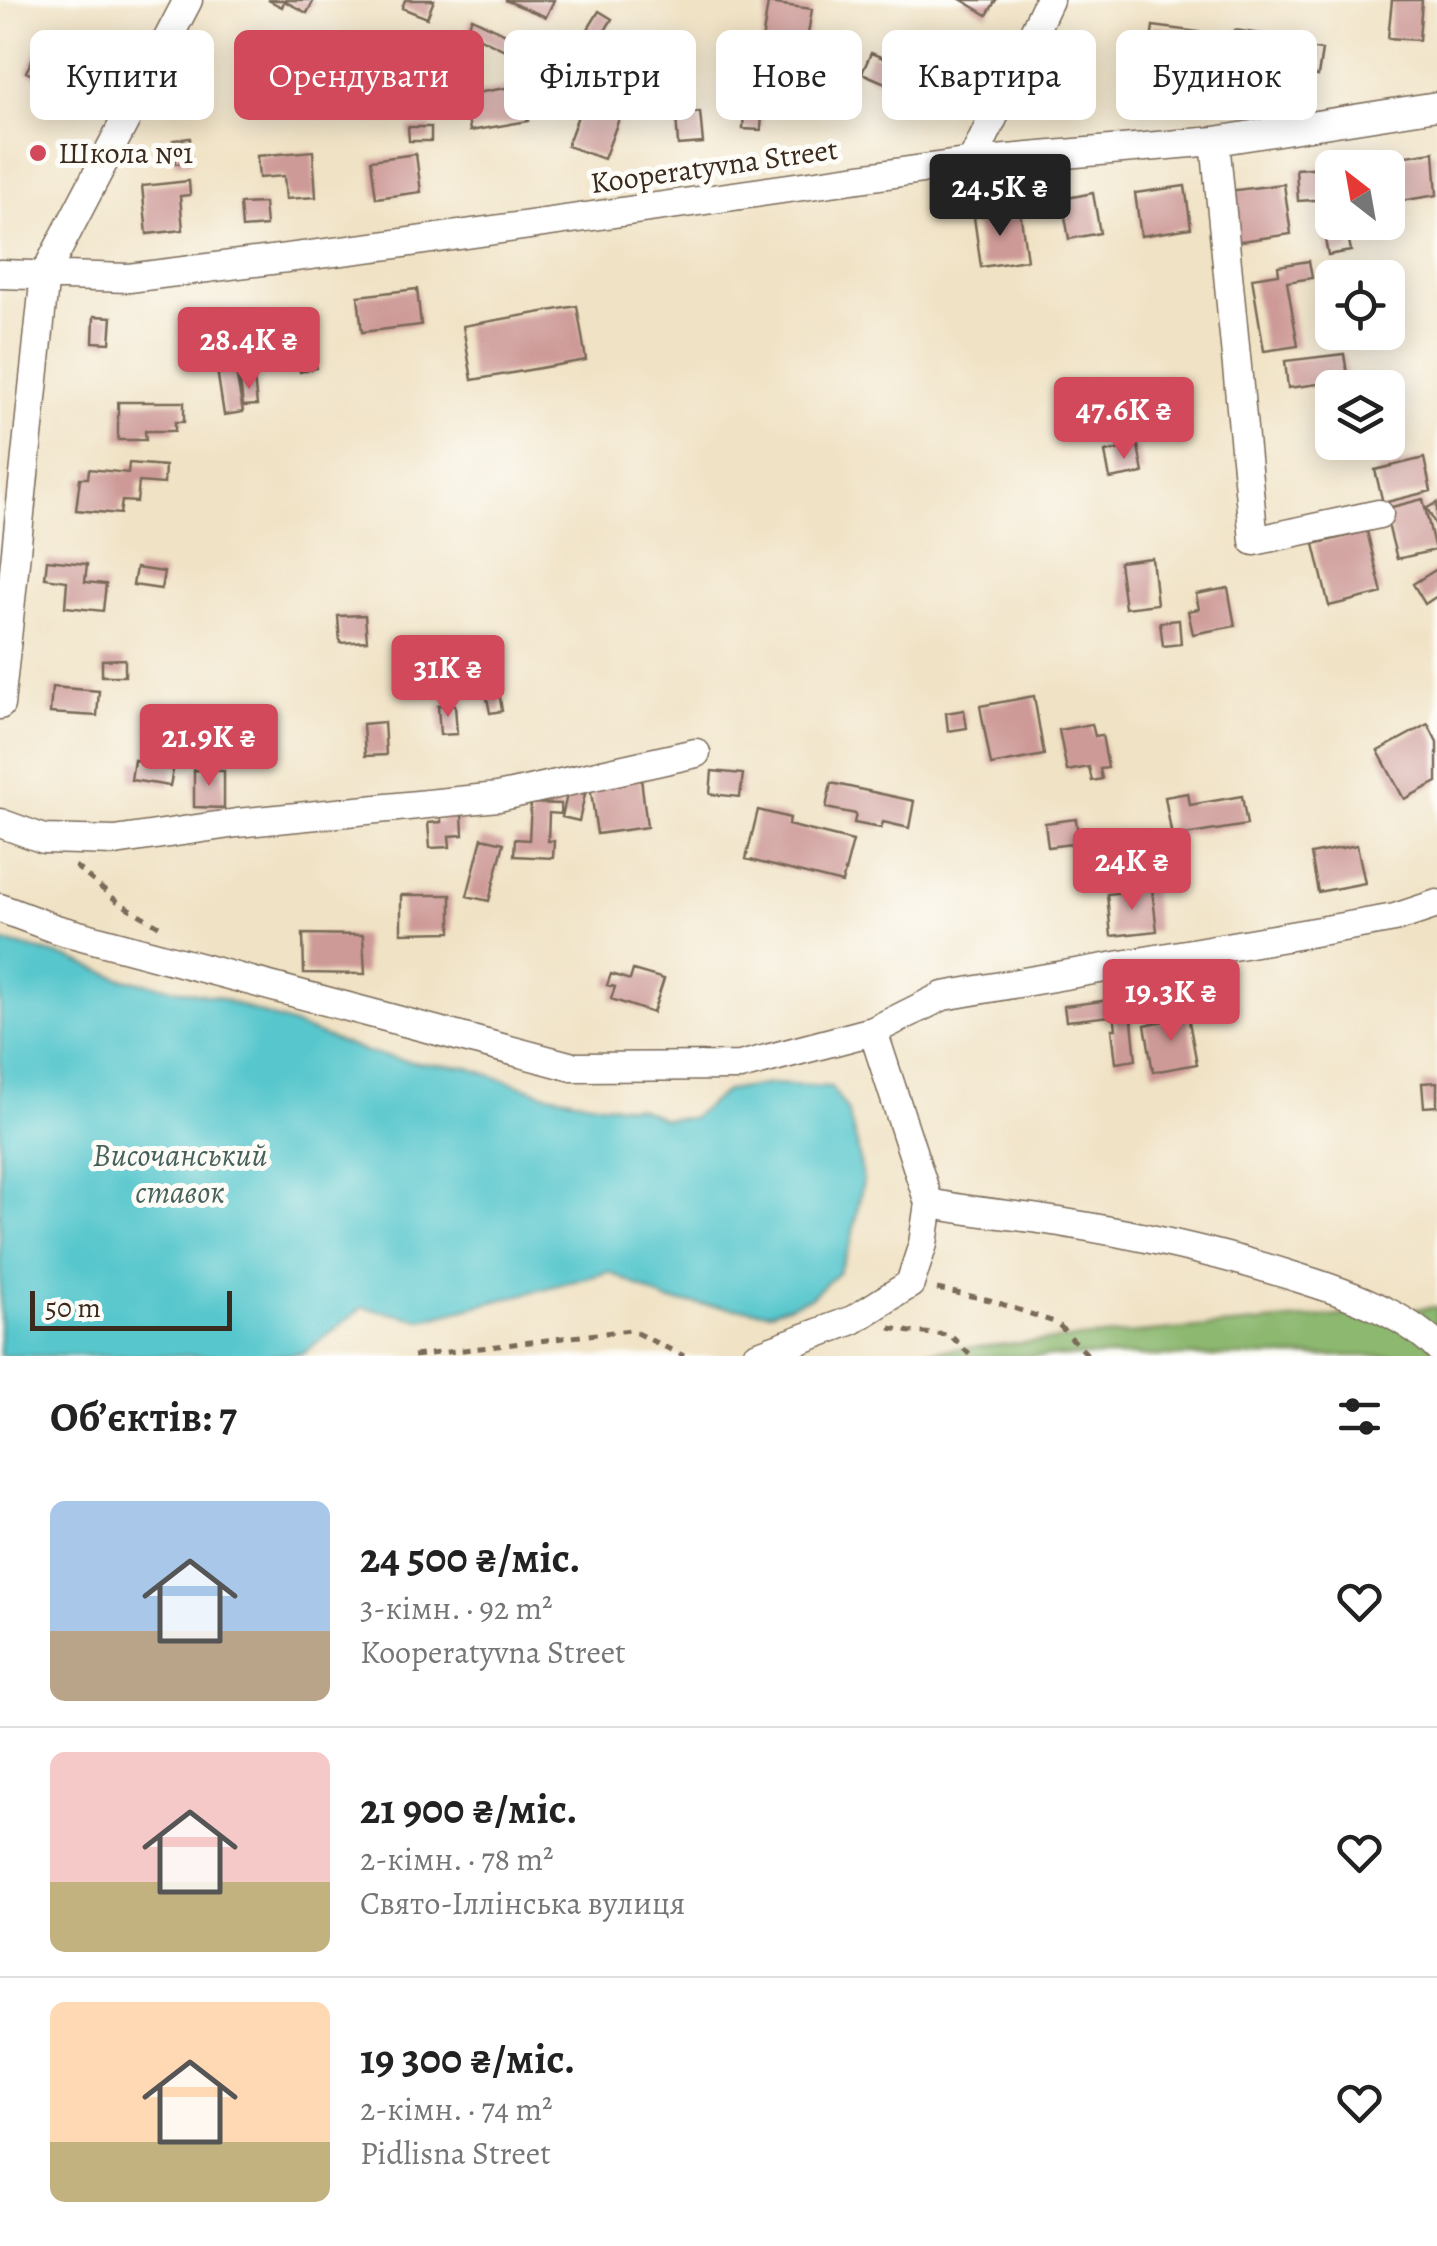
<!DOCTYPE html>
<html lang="uk">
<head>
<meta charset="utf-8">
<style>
	body { margin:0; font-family:Alegreya,serif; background:#f2f2f2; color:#222; height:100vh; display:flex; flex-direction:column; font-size:38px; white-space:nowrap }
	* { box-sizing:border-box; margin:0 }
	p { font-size:32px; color:#767676 }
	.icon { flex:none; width:55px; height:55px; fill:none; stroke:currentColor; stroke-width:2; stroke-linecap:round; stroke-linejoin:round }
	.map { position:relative; height:1356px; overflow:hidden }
	.side { display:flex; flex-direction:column; background:#fff; flex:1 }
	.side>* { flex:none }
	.guide { position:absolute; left:30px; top:30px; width:1378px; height:90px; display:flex; gap:20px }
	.needle { width:65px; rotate:329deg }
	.fabs { position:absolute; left:1315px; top:150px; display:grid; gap:20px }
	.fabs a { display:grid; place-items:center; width:90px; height:90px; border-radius:15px; background:#fff; box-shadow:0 5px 25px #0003; font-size:50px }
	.scale { position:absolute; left:30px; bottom:25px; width:202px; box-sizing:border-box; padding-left:10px; border:5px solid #3b2a1e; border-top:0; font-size:28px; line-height:35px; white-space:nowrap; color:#3b2a1e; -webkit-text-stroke:8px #fdfcf7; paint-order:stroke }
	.price { position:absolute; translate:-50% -85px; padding:0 22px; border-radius:10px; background:#d1495b; color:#fff; font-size:32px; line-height:65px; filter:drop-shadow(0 2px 5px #0008) }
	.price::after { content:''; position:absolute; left:50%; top:60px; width:30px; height:22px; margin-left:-15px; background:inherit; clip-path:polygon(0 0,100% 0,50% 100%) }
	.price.selected { background:#222; color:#fff }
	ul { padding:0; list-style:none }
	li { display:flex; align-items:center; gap:30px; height:250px; padding:0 50px }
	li+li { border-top:2px solid #e0e0e0 }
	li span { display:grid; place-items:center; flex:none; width:280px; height:200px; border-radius:15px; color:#555 }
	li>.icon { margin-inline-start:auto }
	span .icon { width:120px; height:120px; fill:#fffc; stroke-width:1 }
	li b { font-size:42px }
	h2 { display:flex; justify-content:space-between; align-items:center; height:120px; padding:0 50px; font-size:42px }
	.chip { padding:0 35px; border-radius:15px; background:#fff; box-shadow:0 5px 25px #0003; font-size:35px; line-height:90px }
	.chip.selected { background:#d1495b; color:#fff }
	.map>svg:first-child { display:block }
	.forest { fill:#8cb86f; stroke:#647146; stroke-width:2.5 }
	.water { fill:#59c7cd; stroke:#4a7876; stroke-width:2.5 }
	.building { fill:#cd9a97 }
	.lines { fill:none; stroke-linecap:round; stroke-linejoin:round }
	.minor-casing { stroke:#7a6a58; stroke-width:31 }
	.path { stroke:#7a6a58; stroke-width:5; stroke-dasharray:8 8; stroke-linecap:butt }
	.minor { stroke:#fff; stroke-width:28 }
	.poi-dot { fill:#d1495b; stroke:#fdfcf7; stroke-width:4 }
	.labels { text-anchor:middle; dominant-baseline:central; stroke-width:10; stroke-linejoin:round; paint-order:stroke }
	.poi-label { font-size:30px; fill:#3b2a1e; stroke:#fdfcf7; text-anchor:start }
	.street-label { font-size:30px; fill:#3b2a1e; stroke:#fdfcf7 }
	.water-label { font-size:32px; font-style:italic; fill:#46615b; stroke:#fdfcf7 }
</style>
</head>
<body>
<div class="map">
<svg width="1437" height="1356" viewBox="0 0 1437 1356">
	<rect width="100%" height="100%" fill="#fdfcf7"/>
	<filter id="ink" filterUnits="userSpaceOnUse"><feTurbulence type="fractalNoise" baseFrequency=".01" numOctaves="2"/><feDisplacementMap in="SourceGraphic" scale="20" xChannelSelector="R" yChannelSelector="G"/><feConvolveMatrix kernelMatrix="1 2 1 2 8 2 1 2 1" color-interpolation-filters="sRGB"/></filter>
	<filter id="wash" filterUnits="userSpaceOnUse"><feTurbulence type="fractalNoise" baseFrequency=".0048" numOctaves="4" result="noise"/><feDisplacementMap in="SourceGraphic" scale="40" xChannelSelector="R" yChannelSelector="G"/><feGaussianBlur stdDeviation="2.25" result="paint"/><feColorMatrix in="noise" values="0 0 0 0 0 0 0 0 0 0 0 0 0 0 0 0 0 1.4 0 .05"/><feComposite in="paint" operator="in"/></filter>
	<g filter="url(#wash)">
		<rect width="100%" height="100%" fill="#f0e2c4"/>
		<!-- forest -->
		<path class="forest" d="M1437 1307V1356H869L1385 1312Z"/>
		<!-- water -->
		<path class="water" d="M0 941 69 958 119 978 217 997 369 1053 418 1063 466 1067 543 1093 602 1104 637 1107 664 1119 691 1118 726 1091 770 1084 831 1087 847 1110 857 1144 863 1181 851 1243 838 1273 810 1298 771 1312 668 1301 609 1272 423 1320 363 1307 304 1353 268 1356H0Z"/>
		<g id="blocks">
			<!-- building -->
			<path class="building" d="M268 0H314L307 13 284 1 282 7Z
				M405 0H434L427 18 402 8Z
				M505 0H554L546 17Z
				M962 0H996L987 15Z
				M1392 0H1422L1419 40 1388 38Z
				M768 3 812 9 803 66 775 63 776 56 760 54Z
				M599 11 612 19 575 81 561 73Z
				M472 18 512 37 505 50 466 31Z
				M49 26 116 59 93 105 26 72Z
				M1153 26 1199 32 1194 70 1148 64Z
				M1235 30 1267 35 1263 63 1231 58Z
				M1298 47 1322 50 1318 76 1294 73Z
				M871 53 900 65 892 86 862 73Z
				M747 62 765 63 761 130 743 129Z
				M648 76 666 84 654 112 636 106Z
				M522 85 528 121 470 131 465 95Z
				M583 102 620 116 604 159 567 146Z
				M700 112 703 143 678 145 676 114Z
				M408 127H431V141H409Z
				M190 138 192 163 175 164 173 140Z
				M313 151 316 197 286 199 284 176 259 178 257 156Z
				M1434 152 1437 195 1388 203V168H1373L1372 161Z
				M416 154 421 192 376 198 371 160Z
				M1327 167 1329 199 1298 201 1296 169Z
				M189 181 190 195 180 196 183 230 147 234 142 186Z
				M1284 184 1291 234 1234 242 1228 191Z
				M1185 186 1191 228 1141 236 1135 193Z
				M1093 193 1100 233 1069 239 1062 199Z
				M264 203 266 226 242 228 240 204Z
				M1020 211 1027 260 981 267 974 217Z
				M1348 235 1351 251 1328 255 1325 239Z
				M1309 261 1312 278 1287 282 1298 346 1264 351 1252 278 1279 274 1278 266Z
				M417 289 421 325 362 332 358 296Z
				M577 306 586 360 472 380 463 326Z
				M94 316 112 317 110 343 93 342Z
				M268 320 272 371 242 374 237 322Z
				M309 333 317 368 300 372 293 336Z
				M1344 354 1348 380 1288 388 1285 361Z
				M234 361 243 412 224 415 216 363Z
				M254 378 257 405 243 406 240 380Z
				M118 402H184V422H175V431H145L146 440H118Z
				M1342 442H1362L1363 450 1344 452Z
				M1138 446 1143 473 1110 479 1105 452Z
				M1424 458 1431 491 1383 503 1375 470Z
				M129 463 165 466 164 484 139 482 137 502 122 501 120 514 76 510 80 478H88L89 469 128 473Z
				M1423 499 1435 550 1397 559 1384 509Z
				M1437 503V528L1427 508Z
				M1367 531 1382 593 1329 606 1314 544Z
				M1152 558 1157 604 1125 608 1119 562Z
				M47 560 87 564 85 582 106 584 103 611 65 607 67 581 45 578Z
				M136 568 164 572 161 589 133 585Z
				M1437 569V596L1425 604 1413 584Z
				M1228 588 1235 626 1193 634 1188 611 1199 609 1196 594Z
				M365 615 367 641 340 643 338 616Z
				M1179 620 1181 644 1163 646 1160 622Z
				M125 659V676H102V660Z
				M498 685 502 711 490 713 485 687Z
				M52 687 99 691 97 716 50 713Z
				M1034 696 1044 755 991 765 980 706Z
				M455 705 457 734 440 735 438 706Z
				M964 710 967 728 948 731 946 713Z
				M384 722 386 755 365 756 363 724Z
				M1092 724 1095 736 1102 735 1108 768 1100 769 1102 779 1092 781 1089 767 1067 771 1059 730Z
				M1428 724 1437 742V782L1404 799 1378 751Z
				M134 760 174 765 170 786 131 780Z
				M194 770 224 771V808L194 807Z
				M712 771 743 774 740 797 710 794Z
				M641 778 647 827 597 834 590 785Z
				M831 783 914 801 909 828 883 822 881 828 854 823 856 814 826 808Z
				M568 790 585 794 579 821 562 817Z
				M1188 793 1190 805 1242 796 1247 825 1172 837 1165 797Z
				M531 803 561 804V814L549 813 548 841H554L553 858 514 856 515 839 529 840Z
				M758 810 790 818 788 825 853 841 842 883 746 859Z
				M462 812 463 835 449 836 450 847 430 848 428 823 441 822V813Z
				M1076 819 1079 843 1048 847 1045 823Z
				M482 838 504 843 489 901 467 896Z
				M1357 845 1365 883 1318 892 1311 854Z
				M1152 889 1157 931 1111 936 1107 894Z
				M401 895H451V932L401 933Z
				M303 934 363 935 365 974 304 973Z
				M633 970 664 979 653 1013 611 999 615 987 607 985 611 974 630 980Z
				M1110 1000 1111 1016 1066 1021 1064 1006Z
				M1131 1011 1136 1060 1116 1063 1112 1029H1116L1114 1013Z
				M1188 1016 1197 1064 1153 1072 1145 1025Z
				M1437 1082V1106L1424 1107 1422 1083Z"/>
		</g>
	</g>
	<g filter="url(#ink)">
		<use href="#blocks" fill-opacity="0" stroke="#7a6a58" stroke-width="2.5"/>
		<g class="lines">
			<!-- minor casing -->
			<g class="minor-casing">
				<path id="minor" d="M1215 141 1254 541 1379 514
					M972 162 1049 0
					M0 274 129 278 389 245 972 162 1215 141 1437 106
					M0 705 45 274 188 0
					M0 823 44 839 115 841 237 823 498 797 696 753
					M0 908 56 929 573 1067 740 1066 873 1031 943 996 1395 918 1437 904
					M929 1203C974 1213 1020 1215 1065 1223 1145 1236 1225 1254 1302 1279 1347 1293 1403 1313 1437 1347
					M756 1356 853 1320 910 1284 923 1244 929 1203 873 1031"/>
			</g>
			<!-- path -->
			<path class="path" d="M75 866 118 902 159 926
				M937 1289 990 1300 1057 1323 1089 1356
				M890 1328 911 1332 950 1335 971 1356
				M414 1356 630 1330 684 1356"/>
			<!-- minor -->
			<use href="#minor" class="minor"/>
		</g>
	</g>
	<!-- markers -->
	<circle class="poi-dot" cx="38" cy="153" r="10"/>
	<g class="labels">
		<!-- poi labels -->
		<g class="poi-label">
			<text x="58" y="153">Школа №1</text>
		</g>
		<!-- street labels -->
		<g class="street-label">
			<text transform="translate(714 166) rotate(-8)">Kooperatyvna Street</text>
		</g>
		<!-- water labels -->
		<g class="water-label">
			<text x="180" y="1155">Височанський<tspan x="180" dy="37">ставок</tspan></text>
		</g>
	</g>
</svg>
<div class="fabs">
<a><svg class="needle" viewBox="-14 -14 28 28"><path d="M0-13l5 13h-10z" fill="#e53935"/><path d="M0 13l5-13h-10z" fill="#767676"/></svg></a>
<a><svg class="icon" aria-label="locate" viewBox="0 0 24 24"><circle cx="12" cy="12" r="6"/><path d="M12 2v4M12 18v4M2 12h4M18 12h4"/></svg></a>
<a><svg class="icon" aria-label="layers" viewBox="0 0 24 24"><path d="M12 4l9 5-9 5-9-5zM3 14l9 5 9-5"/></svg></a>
</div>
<div class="scale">50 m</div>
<b class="price selected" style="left:1000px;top:239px">24.5K ₴</b>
<b class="price" style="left:249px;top:392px">28.4K ₴</b>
<b class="price" style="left:1124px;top:462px">47.6K ₴</b>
<b class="price" style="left:448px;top:720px">31K ₴</b>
<b class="price" style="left:209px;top:789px">21.9K ₴</b>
<b class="price" style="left:1132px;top:913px">24K ₴</b>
<b class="price" style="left:1171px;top:1044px">19.3K ₴</b>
<div class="guide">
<a class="chip">Купити</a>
<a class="chip selected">Орендувати</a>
<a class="chip">Фільтри</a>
<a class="chip">Нове</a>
<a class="chip">Квартира</a>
<a class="chip">Будинок</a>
</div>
</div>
<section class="side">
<h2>Об’єктів: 7<svg class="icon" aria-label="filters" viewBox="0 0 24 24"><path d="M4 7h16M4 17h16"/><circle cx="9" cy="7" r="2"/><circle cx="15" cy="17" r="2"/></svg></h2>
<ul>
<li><span style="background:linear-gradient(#a9c7e8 65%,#b9a48a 0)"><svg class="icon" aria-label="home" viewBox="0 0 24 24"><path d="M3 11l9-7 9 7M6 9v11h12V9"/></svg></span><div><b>24 500 ₴/міс.</b><p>3-кімн. · 92 m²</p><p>Kooperatyvna Street</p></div><svg class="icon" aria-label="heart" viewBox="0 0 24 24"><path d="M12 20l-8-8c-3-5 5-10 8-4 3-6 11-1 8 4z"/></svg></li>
<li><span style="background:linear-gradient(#f6c9c9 65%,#c2b280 0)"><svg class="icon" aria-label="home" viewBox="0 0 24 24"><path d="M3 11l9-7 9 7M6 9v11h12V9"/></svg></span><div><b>21 900 ₴/міс.</b><p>2-кімн. · 78 m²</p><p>Свято-Іллінська вулиця</p></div><svg class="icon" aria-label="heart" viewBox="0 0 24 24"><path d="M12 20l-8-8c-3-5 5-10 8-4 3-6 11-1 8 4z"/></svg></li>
<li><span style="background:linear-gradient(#ffd9b3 70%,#c2b280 0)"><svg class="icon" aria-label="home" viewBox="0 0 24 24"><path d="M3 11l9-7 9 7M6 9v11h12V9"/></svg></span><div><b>19 300 ₴/міс.</b><p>2-кімн. · 74 m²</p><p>Pidlisna Street</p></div><svg class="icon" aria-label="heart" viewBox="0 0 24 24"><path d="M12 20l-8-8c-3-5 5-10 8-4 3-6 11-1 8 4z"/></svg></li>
</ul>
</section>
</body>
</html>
